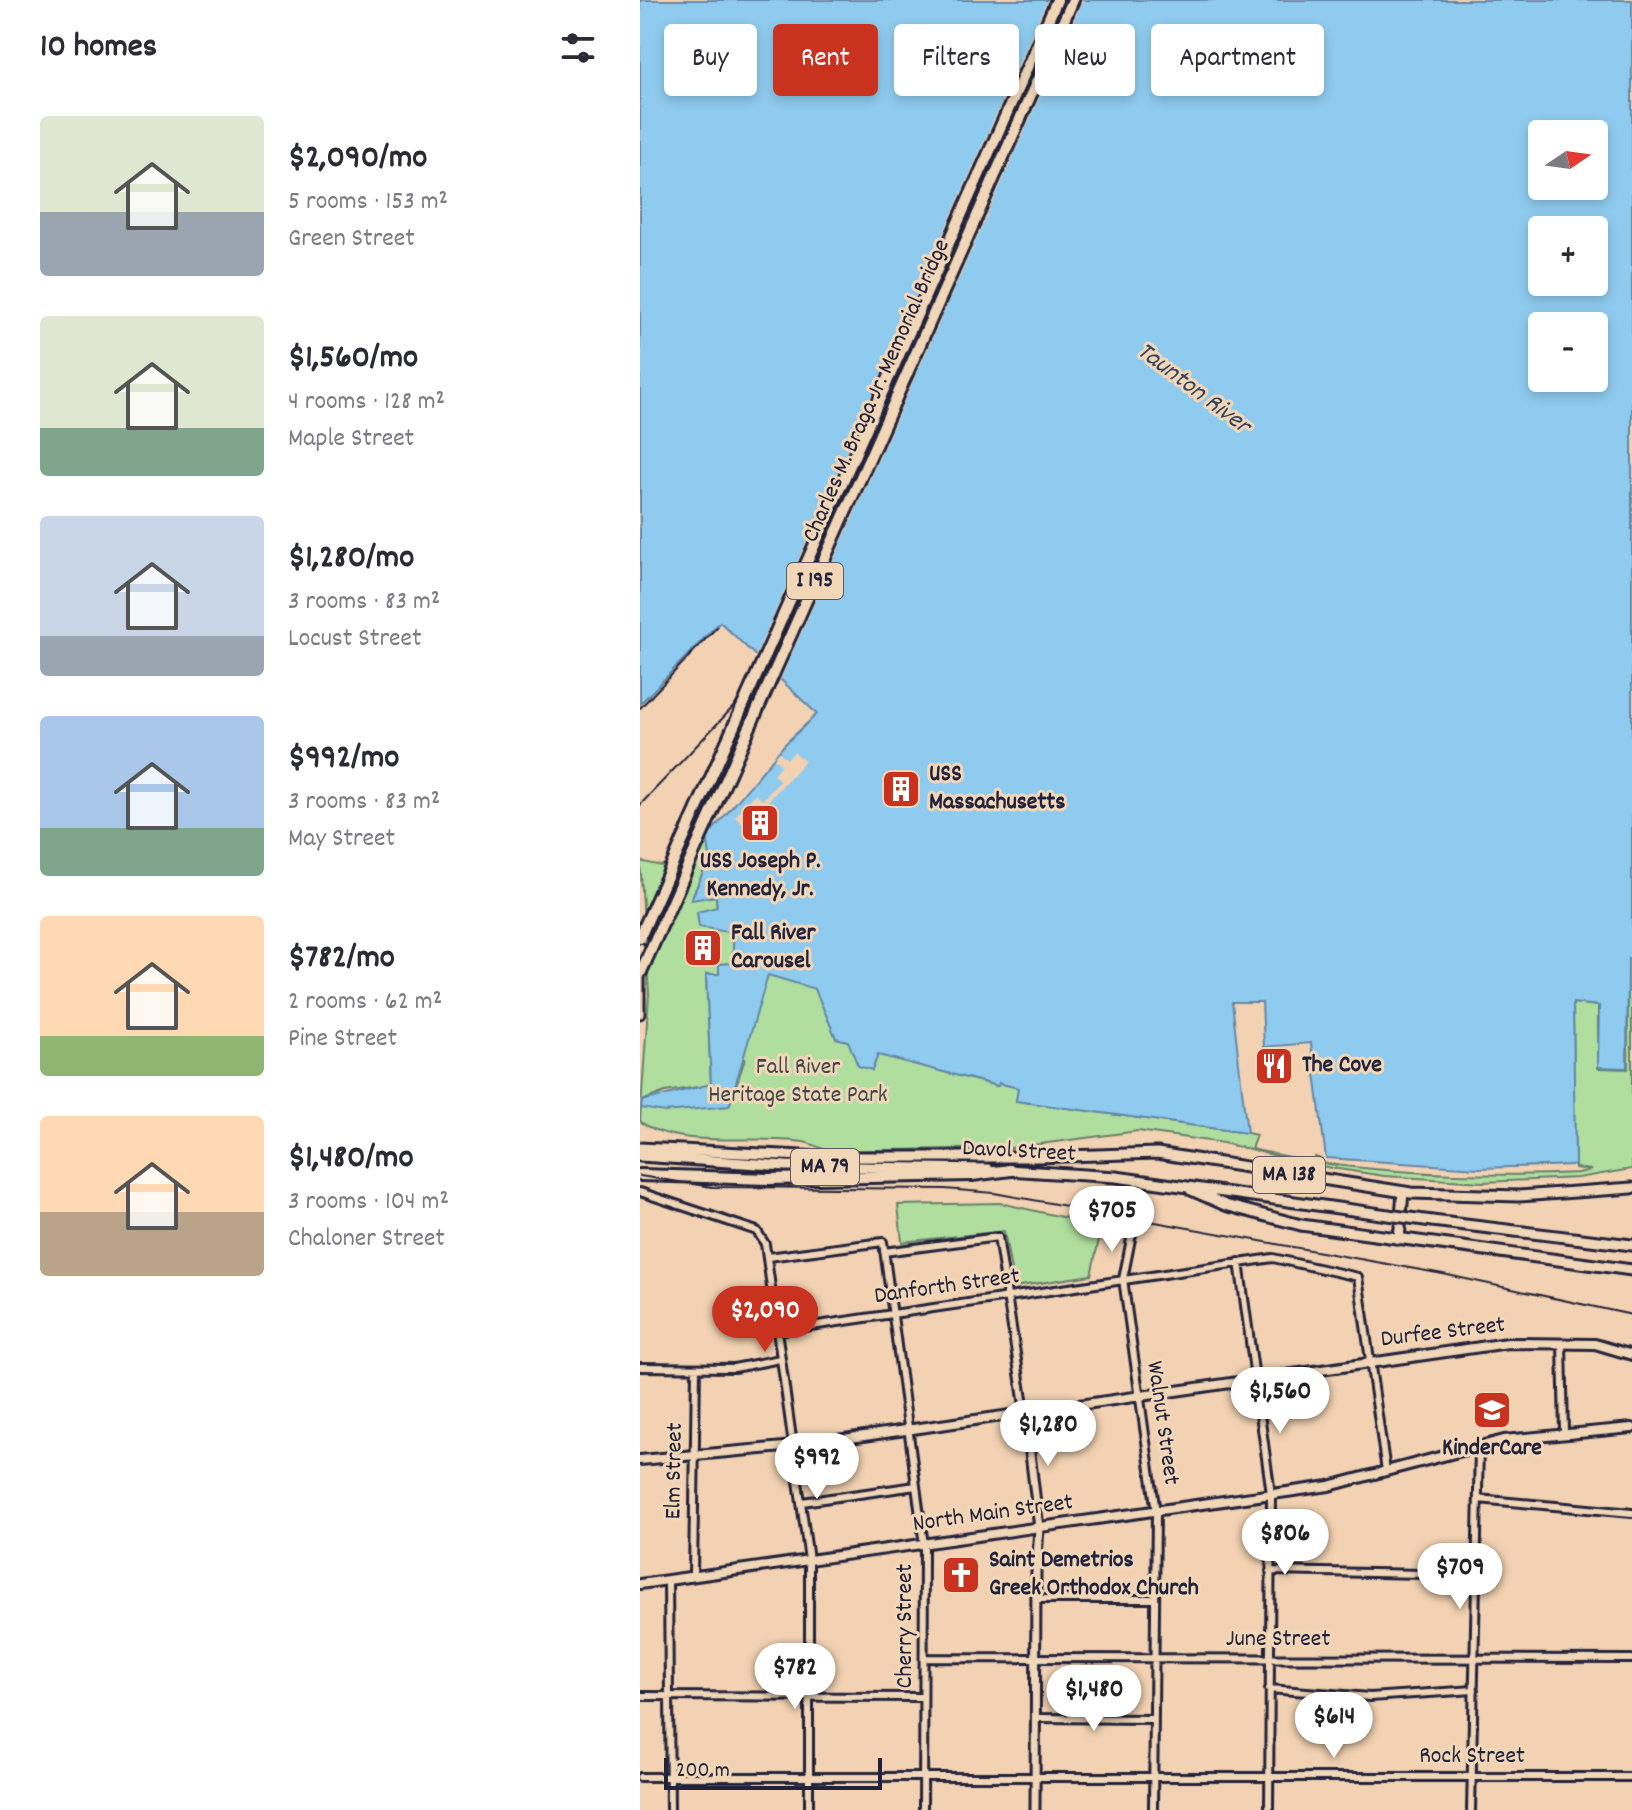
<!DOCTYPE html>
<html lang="en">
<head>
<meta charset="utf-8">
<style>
	body { margin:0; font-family:Dekko,sans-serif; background:#f2f2f3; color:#2b2b33; height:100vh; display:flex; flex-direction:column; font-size:30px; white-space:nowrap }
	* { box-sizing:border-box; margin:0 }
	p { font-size:26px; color:#7c7c81 }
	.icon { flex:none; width:44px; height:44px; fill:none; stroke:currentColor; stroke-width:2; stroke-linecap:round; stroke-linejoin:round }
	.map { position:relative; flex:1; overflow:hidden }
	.sheet { display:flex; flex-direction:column; background:#fff; width:640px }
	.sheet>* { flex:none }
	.banner { position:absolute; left:24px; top:24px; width:760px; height:72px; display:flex; gap:16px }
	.needle { width:52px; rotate:77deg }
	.fabs { position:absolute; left:888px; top:120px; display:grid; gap:16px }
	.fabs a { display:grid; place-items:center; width:80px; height:80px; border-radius:8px; background:#fff; box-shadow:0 4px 12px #0003; font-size:40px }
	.scale { position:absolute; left:24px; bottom:20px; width:218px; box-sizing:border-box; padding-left:8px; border:4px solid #22223b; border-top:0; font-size:22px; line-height:28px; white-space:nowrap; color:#22223b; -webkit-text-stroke:6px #f1d7b8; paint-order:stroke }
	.price { position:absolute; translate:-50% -68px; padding:0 18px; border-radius:28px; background:#fff; color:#222; font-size:26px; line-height:52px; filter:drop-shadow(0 2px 4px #0008) }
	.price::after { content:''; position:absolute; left:50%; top:48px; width:24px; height:18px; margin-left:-12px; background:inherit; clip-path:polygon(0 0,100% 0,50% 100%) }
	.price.selected { background:#c8321e; color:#fff }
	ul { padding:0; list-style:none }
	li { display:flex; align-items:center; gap:24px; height:200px; padding:0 40px }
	li span { display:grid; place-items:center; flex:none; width:224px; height:160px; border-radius:8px; color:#555 }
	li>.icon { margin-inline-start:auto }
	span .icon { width:96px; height:96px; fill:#fffc; stroke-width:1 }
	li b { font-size:34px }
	h2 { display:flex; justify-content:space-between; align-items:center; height:96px; padding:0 40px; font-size:34px }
	.pill { padding:0 28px; border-radius:8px; background:#fff; box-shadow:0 4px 12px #0003; font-size:28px; line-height:72px }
	.pill.selected { background:#c8321e; color:#fff }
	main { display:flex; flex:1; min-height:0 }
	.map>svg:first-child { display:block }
	.green { fill:#afde9e; stroke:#68806c; stroke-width:2 }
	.water { fill:#8fcbef; stroke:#6387a7; stroke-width:2; fill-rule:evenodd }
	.pier { fill:#f2d2b2 }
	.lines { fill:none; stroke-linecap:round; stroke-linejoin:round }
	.minor-casing { stroke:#22223b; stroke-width:12 }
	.tertiary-casing { stroke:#22223b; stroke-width:13 }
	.secondary-casing { stroke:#22223b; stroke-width:14 }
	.trunk-casing { stroke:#22223b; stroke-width:15 }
	.motorway-casing { stroke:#22223b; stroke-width:16 }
	.minor { stroke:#f1d7b8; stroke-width:6 }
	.tertiary { stroke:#f1d7b8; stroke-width:7 }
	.secondary { stroke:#f1d7b8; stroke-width:8 }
	.trunk { stroke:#f1d7b8; stroke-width:9 }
	.motorway { stroke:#f1d7b8; stroke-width:10 }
	.rail { stroke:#22223b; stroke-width:2 }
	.trunk-bridge-casing { stroke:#22223b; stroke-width:15; stroke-linecap:butt }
	.motorway-bridge-casing { stroke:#22223b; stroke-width:16; stroke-linecap:butt }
	.trunk-bridge { stroke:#f1d7b8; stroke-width:9 }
	.motorway-bridge { stroke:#f1d7b8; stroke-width:10 }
	.labels { text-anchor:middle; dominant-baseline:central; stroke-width:6; stroke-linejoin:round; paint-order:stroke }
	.shield { fill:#f1d7b8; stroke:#605860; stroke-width:2 }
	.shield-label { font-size:22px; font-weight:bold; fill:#22223b }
	.street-label { font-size:24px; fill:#22223b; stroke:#f1d7b8 }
	.poi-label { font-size:24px; font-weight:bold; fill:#22223b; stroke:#f1d7b8; text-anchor:start }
	.park-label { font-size:24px; fill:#3e484f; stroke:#f1d7b8 }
	.water-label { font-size:26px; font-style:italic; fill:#38445f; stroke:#f1d7b8 }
</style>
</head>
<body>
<main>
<section class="sheet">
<h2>10 homes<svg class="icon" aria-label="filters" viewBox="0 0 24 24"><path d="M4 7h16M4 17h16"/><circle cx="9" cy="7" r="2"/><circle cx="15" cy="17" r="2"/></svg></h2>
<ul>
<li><span style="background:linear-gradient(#dfe7d0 60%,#9aa5b1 0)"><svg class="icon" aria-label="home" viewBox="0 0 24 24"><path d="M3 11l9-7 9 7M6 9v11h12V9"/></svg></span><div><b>$2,090/mo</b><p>5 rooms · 153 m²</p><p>Green Street</p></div></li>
<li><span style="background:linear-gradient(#dfe7d0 70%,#7fa58c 0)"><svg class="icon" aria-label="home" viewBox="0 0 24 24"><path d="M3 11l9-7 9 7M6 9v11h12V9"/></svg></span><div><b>$1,560/mo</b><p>4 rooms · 128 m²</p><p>Maple Street</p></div></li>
<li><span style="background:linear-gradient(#c9d6e8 75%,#9aa5b1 0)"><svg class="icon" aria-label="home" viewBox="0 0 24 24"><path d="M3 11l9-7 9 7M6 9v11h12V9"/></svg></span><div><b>$1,280/mo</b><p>3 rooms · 83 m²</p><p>Locust Street</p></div></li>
<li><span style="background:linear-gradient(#a9c7e8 70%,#7fa58c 0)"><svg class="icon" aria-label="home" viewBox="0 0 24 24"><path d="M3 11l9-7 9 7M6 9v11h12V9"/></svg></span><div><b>$992/mo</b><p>3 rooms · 83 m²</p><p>May Street</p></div></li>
<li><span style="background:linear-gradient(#ffd9b3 75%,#8fb573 0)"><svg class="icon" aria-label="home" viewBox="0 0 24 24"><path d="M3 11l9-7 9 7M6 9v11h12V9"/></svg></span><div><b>$782/mo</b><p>2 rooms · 62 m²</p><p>Pine Street</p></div></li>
<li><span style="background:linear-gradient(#ffd9b3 60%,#b9a48a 0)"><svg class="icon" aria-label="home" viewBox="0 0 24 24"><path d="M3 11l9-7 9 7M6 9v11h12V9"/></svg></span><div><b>$1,480/mo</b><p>3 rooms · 104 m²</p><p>Chaloner Street</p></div></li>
</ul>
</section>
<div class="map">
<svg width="992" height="1810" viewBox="0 0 992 1810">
	<rect width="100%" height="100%" fill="#f2d2b2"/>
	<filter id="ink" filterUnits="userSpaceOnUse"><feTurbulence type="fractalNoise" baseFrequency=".0125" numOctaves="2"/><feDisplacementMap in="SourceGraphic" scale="16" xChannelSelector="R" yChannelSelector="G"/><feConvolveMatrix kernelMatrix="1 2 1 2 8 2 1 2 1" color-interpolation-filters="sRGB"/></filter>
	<g filter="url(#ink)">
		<!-- green -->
		<path class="green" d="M67 837 71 856 51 899 76 896 77 907 94 933 92 963 79 974 66 975 71 1085 25 1092 2 1101V1108L89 1106 105 1059 102 1057 128 974 175 988 196 1038 208 1041 232 1070 238 1054 357 1086 359 1083 379 1088 376 1101 607 1133 616 1135 611 1149 674 1162 675 1157 682 1159 681 1163C768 1175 851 1177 938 1173L951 1170 935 1168 933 1003 958 1006V1068L988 1069V959H992V1169L938 1178 843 1182 744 1176 679 1166 583 1143 498 1131 370 1148 192 1151C181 1150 173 1143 163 1142 116 1134 36 1150 0 1121L9 994 0 861 21 866Z
			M360 1203 462 1226 451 1275 374 1287 364 1231 262 1242 258 1205Z"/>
		<!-- water -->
		<path class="water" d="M0 0H992V959H988L987 1068 958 1067 959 1006 933 1003 935 1165 839 1168 686 1158 671 1043 624 1047 622 1002H592L607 1133 376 1101 378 1088 359 1083 358 1086 238 1055 232 1070 218 1066 208 1041 196 1038 175 989 128 975 89 1106 25 1112 1 1108 2 1101 71 1084 66 974H79V964L92 963 94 933 59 927 57 912 77 907 76 896 51 900 70 856 67 837 145 744 177 714 80 622 0 704ZM902 134H954V186H902ZM902 230H954V282H902ZM902 326H954V378H902Z"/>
		<!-- pier -->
		<path class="pier" d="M407 0H443L139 683 114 659Z
			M139 752 147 759 154 752 165 761 105 826 95 817 115 794 122 800 140 781 133 774 141 765 134 758Z"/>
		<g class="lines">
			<!-- minor casing -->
			<g class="minor-casing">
				<path id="minor" d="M0 1192 117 1231 125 1244 169 1560V1810
					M492 1234 483 1279 516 1512 513 1810
					M244 1252 358 1237 385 1412
					M128 1257 243 1242 284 1545 283 1810
					M599 1262 631 1494 629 1810
					M137 1331 633 1258 718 1277 746 1471
					M922 1344 924 1432
					M0 1367 94 1368 140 1359
					M838 1499 992 1513
					M162 1502 276 1486
					M630 1571 836 1575
					M53 1575 56 1368
					M28 1581 30 1810
					M396 1599H513
					M284 1658 992 1659
					M629 1689 730 1697 834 1690
					M0 1696 283 1697
					M395 1718 514 1719
					M0 1777H992
					M831 1810 839 1446"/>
			</g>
			<!-- tertiary casing -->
			<g class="tertiary-casing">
				<path id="tertiary" d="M0 947V1014
					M385 1412 399 1528 396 1572 395 1810"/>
			</g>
			<!-- secondary casing -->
			<g class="secondary-casing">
				<path id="secondary" d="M0 1460 155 1446 868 1343 955 1344 992 1355
					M0 1584 689 1486 864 1440 992 1428"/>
			</g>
			<!-- trunk casing -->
			<g class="trunk-casing">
				<path id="trunk" d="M0 1148 182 1157H397L517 1153 771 1193 879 1196 992 1188
					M0 1156 146 1166 348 1169
					M367 1170 476 1177 748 1215
					M551 1190 585 1205 661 1225 992 1270
					M792 1221 992 1245
					M759 1239 763 1192"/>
			</g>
			<!-- motorway casing -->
			<g class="motorway-casing">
				<path id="motorway" d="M336 182 417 0
					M349 189 433 0
					M0 1175 129 1179 332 1175 371 1170"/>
			</g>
			<!-- minor -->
			<use href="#minor" class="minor"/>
			<!-- tertiary -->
			<use href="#tertiary" class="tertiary"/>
			<!-- secondary -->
			<use href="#secondary" class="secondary"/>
			<!-- trunk -->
			<use href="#trunk" class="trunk"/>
			<!-- motorway -->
			<use href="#motorway" class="motorway"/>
			<!-- rail -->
			<path class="rail" d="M0 708 77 627
				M0 805 116 683
				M0 1176 72 1187 305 1189 354 1193 803 1274 992 1315"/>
			<!-- trunk-bridge casing -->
			<g class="trunk-bridge-casing">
				<path id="trunk-bridge" d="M748 1215 792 1221"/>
			</g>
			<!-- motorway-bridge casing -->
			<g class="motorway-bridge-casing">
				<path id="motorway-bridge" d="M0 937 336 182
					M0 974 349 189"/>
			</g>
			<!-- trunk-bridge -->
			<use href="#trunk-bridge" class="trunk-bridge"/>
			<!-- motorway-bridge -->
			<use href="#motorway-bridge" class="motorway-bridge"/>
		</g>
	</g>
	<!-- icons -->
	<defs>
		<g id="building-square" transform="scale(2)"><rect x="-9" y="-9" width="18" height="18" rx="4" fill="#c8321e" stroke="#f1d7b8"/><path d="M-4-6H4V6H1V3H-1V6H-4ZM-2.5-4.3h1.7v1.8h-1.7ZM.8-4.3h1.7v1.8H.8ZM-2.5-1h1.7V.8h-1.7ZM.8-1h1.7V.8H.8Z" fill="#fff"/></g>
		<g id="restaurant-square" transform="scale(2)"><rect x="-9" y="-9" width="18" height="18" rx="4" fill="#c8321e" stroke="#f1d7b8"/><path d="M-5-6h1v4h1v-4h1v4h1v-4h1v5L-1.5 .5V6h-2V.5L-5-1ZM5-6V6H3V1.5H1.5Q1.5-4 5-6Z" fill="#fff"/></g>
		<g id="school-square" transform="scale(2)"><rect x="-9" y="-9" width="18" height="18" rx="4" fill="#c8321e" stroke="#f1d7b8"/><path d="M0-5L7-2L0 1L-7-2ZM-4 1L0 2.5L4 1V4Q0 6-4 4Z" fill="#fff"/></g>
		<g id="church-square" transform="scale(2)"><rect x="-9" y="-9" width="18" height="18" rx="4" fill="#c8321e" stroke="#f1d7b8"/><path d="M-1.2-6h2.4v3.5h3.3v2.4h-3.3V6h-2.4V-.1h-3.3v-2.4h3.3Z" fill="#fff"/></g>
	</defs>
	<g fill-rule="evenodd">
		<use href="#building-square" x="261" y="789"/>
		<use href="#building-square" x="120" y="823"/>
		<use href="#building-square" x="63" y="948"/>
		<use href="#restaurant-square" x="634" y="1066"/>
		<use href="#school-square" x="852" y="1410"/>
		<use href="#church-square" x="321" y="1575"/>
	</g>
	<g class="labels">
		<!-- shield labels -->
		<g class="shield">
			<rect x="147" y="563" width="56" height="36" rx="6"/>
			<rect x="151" y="1149" width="68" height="36" rx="6"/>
			<rect x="613" y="1157" width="72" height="36" rx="6"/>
		</g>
		<g class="shield-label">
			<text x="175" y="581">I 195</text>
			<text x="185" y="1167">MA 79</text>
			<text x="649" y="1175">MA 138</text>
		</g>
		<!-- street labels -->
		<g class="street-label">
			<text transform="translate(237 391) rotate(-66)">Charles M. Braga Jr. Memorial Bridge</text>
			<text transform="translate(379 1152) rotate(3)">Davol Street</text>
			<text transform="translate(307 1287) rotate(-8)">Danforth Street</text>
			<text transform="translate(803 1333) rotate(-7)">Durfee Street</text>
			<text transform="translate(522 1423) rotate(82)">Walnut Street</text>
			<text transform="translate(35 1471) rotate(-89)">Elm Street</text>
			<text transform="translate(353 1514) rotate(-8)">North Main Street</text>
			<text transform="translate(266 1626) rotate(-90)">Cherry Street</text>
			<text x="638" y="1640">June Street</text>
			<text x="832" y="1757">Rock Street</text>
		</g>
		<!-- poi labels -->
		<g class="poi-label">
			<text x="289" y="775">USS<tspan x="289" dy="28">Massachusetts</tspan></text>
			<text x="120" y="862" text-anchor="middle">USS Joseph P.<tspan x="120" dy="28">Kennedy, Jr.</tspan></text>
			<text x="91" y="934">Fall River<tspan x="91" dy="28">Carousel</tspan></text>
			<text x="662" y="1066">The Cove</text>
			<text x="852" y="1449" text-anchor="middle">KinderCare</text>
			<text x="349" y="1561">Saint Demetrios<tspan x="349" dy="28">Greek Orthodox Church</tspan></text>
		</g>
		<!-- park labels -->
		<g class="park-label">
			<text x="158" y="1068">Fall River<tspan x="158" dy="28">Heritage State Park</tspan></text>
		</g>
		<!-- water labels -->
		<g class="water-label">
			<text transform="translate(553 389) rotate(37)">Taunton River</text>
		</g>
	</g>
</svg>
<div class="fabs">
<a><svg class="needle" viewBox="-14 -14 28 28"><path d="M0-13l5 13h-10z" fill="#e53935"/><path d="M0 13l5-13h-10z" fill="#7c7c81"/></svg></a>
<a>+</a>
<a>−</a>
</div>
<div class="scale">200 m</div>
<b class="price" style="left:472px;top:1254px">$705</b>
<b class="price selected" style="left:125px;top:1354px">$2,090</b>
<b class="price" style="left:640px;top:1435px">$1,560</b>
<b class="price" style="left:408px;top:1468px">$1,280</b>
<b class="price" style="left:177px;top:1501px">$992</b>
<b class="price" style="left:645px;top:1577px">$806</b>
<b class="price" style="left:820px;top:1611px">$709</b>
<b class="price" style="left:155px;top:1711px">$782</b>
<b class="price" style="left:454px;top:1733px">$1,480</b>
<b class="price" style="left:694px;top:1760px">$614</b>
<div class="banner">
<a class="pill">Buy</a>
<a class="pill selected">Rent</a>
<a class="pill">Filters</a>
<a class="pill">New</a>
<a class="pill">Apartment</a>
</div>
</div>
</main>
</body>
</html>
